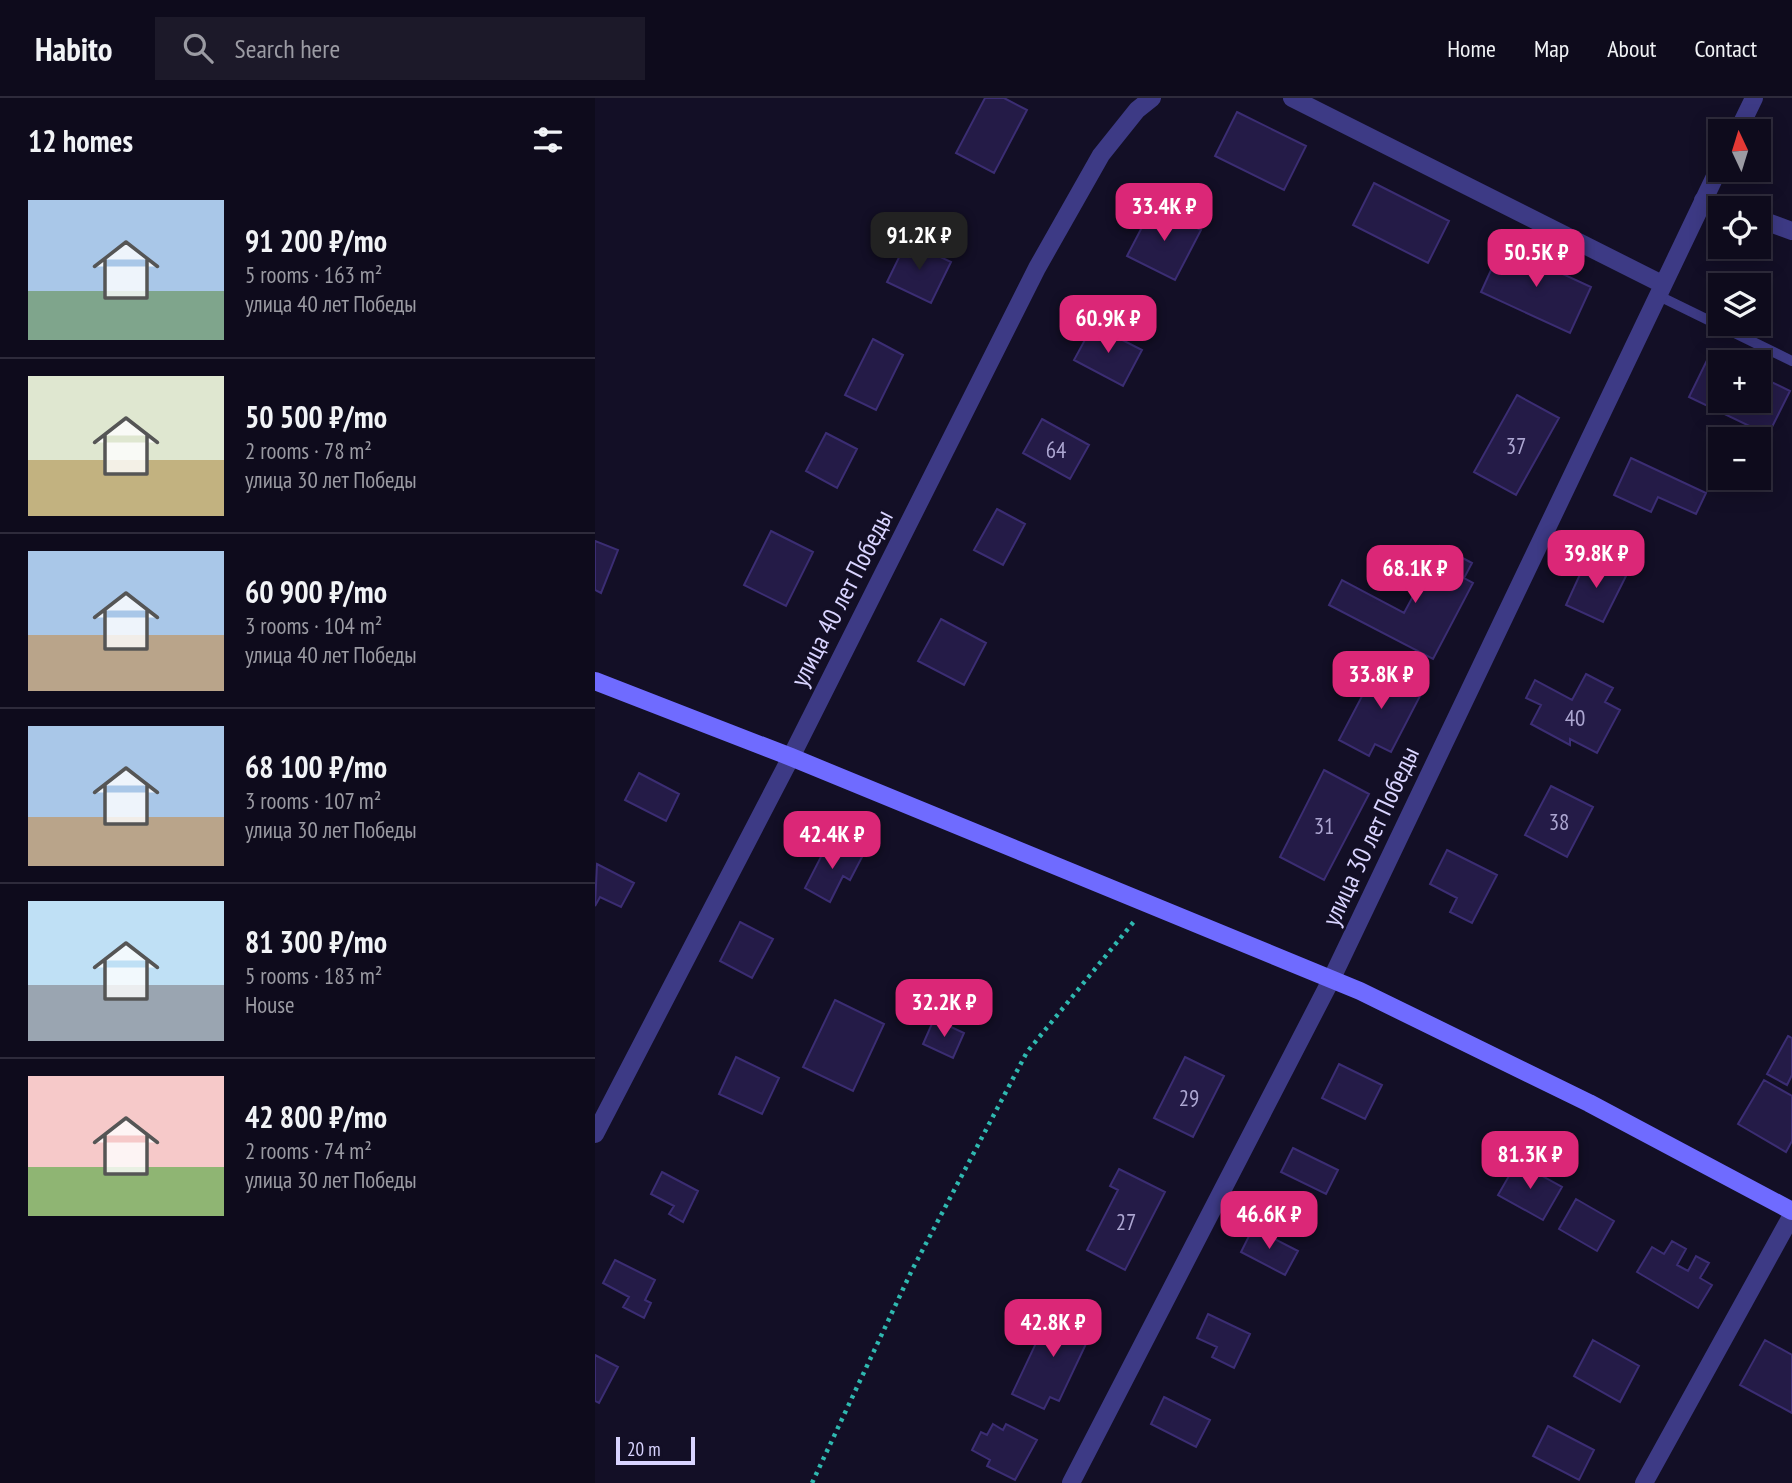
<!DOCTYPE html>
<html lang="en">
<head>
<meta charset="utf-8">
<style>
	body { margin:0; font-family:"PT Sans Narrow",sans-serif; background:#1c1929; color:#f1f3f6; height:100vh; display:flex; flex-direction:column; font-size:26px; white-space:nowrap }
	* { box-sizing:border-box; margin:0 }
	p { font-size:23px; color:#9b9ba3 }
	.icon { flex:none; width:38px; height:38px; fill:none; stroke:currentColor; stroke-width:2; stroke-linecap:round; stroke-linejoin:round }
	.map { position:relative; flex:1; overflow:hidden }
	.details { display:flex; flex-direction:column; background:#0e0b1c; width:595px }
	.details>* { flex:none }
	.needle { width:46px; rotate:356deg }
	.buttons { position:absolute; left:1113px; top:21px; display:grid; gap:14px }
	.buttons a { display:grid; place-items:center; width:63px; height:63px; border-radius:0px; background:#0e0b1c; box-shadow:0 4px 18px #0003,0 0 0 2px #2e2b3b; font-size:35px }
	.scale { position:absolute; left:21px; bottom:18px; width:79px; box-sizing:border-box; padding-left:7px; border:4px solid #d9d4ff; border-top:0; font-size:19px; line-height:24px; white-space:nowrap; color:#d9d4ff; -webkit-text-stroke:5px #130f26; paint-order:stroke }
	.price { position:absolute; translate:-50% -60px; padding:0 16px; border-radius:14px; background:#db2777; color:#fff; font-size:23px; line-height:46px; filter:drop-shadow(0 2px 4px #0008) }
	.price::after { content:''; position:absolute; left:50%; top:42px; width:21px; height:16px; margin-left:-10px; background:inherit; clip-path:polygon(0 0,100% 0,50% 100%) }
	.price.current { background:#222; color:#fff }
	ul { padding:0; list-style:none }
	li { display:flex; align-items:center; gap:21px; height:175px; padding:0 28px }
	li+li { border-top:2px solid #2e2b3b }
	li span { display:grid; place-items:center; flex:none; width:196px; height:140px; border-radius:0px; color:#555 }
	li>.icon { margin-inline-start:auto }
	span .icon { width:84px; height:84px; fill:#fffc; stroke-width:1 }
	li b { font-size:30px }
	h2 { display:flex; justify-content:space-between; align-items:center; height:84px; padding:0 28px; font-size:30px }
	header { display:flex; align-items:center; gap:42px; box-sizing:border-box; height:98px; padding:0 35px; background:#0e0b1c; border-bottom:2px solid #2e2b3b }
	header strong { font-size:33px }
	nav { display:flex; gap:38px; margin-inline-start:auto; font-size:24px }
	.search { width:490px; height:63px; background:#1c1929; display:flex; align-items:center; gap:18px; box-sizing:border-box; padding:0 24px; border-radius:0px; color:#9b9ba3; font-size:26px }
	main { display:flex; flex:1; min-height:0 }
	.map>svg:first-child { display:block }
	.building { fill:#241b47; stroke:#3b2d73; stroke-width:2 }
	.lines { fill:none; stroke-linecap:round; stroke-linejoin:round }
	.path { stroke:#2fb8b0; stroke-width:4.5; stroke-dasharray:3.5 5; stroke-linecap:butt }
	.lane { stroke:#3d3a85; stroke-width:10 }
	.street { stroke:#3d3a85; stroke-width:18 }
	.secondary { stroke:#6f6bff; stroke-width:18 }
	.labels { text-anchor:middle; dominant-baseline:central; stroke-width:5; stroke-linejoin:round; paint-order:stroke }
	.number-label { font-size:23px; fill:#aca6d1 }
	.street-label { font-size:26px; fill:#d9d4ff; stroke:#130f26 }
</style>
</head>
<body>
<header>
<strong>Habito</strong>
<div class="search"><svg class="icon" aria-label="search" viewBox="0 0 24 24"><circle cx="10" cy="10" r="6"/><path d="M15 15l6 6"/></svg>Search here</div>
<nav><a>Home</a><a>Map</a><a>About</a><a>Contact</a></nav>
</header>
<main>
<section class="details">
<h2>12 homes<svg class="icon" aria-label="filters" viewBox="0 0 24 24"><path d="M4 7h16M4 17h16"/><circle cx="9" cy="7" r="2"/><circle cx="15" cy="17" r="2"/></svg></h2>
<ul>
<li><span style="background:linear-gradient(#a9c7e8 65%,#7fa58c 0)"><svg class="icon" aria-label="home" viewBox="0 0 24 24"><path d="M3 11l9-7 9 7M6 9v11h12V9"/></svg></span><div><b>91 200 ₽/mo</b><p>5 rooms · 163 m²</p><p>улица 40 лет Победы</p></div></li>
<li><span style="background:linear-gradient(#dfe7d0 60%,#c2b280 0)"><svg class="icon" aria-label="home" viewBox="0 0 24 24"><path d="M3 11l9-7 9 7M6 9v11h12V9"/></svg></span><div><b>50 500 ₽/mo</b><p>2 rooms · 78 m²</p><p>улица 30 лет Победы</p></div></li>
<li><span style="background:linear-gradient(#a9c7e8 60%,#b9a48a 0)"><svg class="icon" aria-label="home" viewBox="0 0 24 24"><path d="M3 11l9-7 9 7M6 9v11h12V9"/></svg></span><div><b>60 900 ₽/mo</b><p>3 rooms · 104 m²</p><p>улица 40 лет Победы</p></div></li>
<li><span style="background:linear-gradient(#a9c7e8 65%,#b9a48a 0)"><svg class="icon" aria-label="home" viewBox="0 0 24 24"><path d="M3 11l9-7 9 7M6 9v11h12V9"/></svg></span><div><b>68 100 ₽/mo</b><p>3 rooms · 107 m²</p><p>улица 30 лет Победы</p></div></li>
<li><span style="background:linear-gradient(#bfe0f5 60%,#9aa5b1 0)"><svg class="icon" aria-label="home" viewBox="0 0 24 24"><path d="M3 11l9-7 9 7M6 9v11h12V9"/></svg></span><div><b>81 300 ₽/mo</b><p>5 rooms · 183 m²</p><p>House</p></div></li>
<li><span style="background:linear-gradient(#f6c9c9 65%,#8fb573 0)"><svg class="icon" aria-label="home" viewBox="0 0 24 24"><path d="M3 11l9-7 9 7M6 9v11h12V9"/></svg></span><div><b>42 800 ₽/mo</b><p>2 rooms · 74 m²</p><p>улица 30 лет Победы</p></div></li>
</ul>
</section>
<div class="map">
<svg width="1197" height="1385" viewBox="0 0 1197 1385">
	<rect width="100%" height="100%" fill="#130f26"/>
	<!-- building -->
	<path class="building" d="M390 0H409L432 12 399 75 361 55Z
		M642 14 711 48 689 92 620 58Z
		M779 85 854 123 833 165 758 127Z
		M558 108 606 132 580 182 532 158Z
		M312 143 356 164 336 205 292 184Z
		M907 148 996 189 975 235 886 194Z
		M498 227 547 252 528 288 479 262Z
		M278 241 308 257 281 312 250 297Z
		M1116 254 1137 264H1125V303H1164V278L1195 293 1173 337 1094 299Z
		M922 297 964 320 921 397 879 374Z
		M447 321 494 347 475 381 428 355Z
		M231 335 262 351 242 390 211 373Z
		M1036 360 1111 395 1101 416 1063 399 1056 414 1019 397Z
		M402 411 430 426 408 467 379 452Z
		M176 433 218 454 191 508 149 487Z
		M0 443 23 452 6 495 0 492Z
		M845 448 877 465 869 480 878 485 838 561 734 507 747 482 809 515Z
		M992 461 1031 478 1008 524 971 507Z
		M346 521 391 545 369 587 323 563Z
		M786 562 818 578 812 591 825 598 796 654 780 646 774 658 744 642Z
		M991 576 1018 590 1010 604 1025 612 1002 655 975 641V647L936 626 946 607 931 600 940 582 977 602Z
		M729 672 774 696 729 782 685 759Z
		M44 675 84 696 71 723 30 702Z
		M956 688 998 709 972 759 930 737Z
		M234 743 267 759 255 782 248 778 235 804 210 790Z
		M852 752 902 777 877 825 855 814 862 800 835 786Z
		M2 766 39 785 26 809 5 799 0 808Z
		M145 824 178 841 157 880 125 863Z
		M240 902 289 926 258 993 208 969Z
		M339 921 369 935 358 960 328 946Z
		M1193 938 1197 940V977L1192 987 1172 976Z
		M141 959 184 980 167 1016 124 996Z
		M590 959 629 978 598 1039 559 1020Z
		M744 966 787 987 770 1021 727 1000Z
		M1169 982 1197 998V1043L1191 1054 1143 1026Z
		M698 1050 743 1072 731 1096 686 1074Z
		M922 1064 967 1089 948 1122 903 1097Z
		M524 1071 570 1094 530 1172 492 1152 523 1092 515 1088Z
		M67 1074 103 1093 88 1124 74 1116 79 1108 56 1096Z
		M981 1101 1019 1123 1002 1153 964 1131Z
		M658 1130 703 1153 690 1177 646 1154Z
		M1077 1143 1091 1151 1082 1167 1093 1173 1101 1158 1114 1165 1105 1180 1117 1187 1103 1210 1042 1174 1057 1149 1069 1156Z
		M20 1162 60 1182 50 1202 56 1205 49 1220 28 1209 34 1199 8 1185Z
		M458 1209 499 1229 464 1303 455 1299 449 1311 417 1296Z
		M613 1216 655 1236 639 1270 617 1259 622 1249 602 1240Z
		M998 1242 1044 1268 1025 1304 979 1278Z
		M1170 1242 1197 1257V1315L1145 1287Z
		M0 1257 23 1269 4 1305 0 1303Z
		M569 1299 615 1322 601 1349 556 1326Z
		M398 1326 408 1332 411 1326 442 1342 420 1382 392 1368 395 1362 377 1352 386 1334 392 1337Z
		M953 1328 999 1352 984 1382 938 1358Z"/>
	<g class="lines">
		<!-- path -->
		<path class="path" d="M217 1385 317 1172 432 954 541 821"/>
		<!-- lane -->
		<path class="lane" d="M1062 197 1197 263"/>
		<!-- street -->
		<path class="street" d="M697 0 1067 186
			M1143 33 1159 0
			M1108 102 1132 110
			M1164 121 1197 133
			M0 1036 196 659 442 170 506 57 542 12 557 0
			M476 1385 736 882 1125 68
			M1049 1385 1197 1117"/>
		<!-- secondary -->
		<path class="secondary" d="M0 583 196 659 765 893 994 1005 1197 1113"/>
	</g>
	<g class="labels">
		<!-- number labels -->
		<g class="number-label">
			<text x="921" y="347">37</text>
			<text x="461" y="351">64</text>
			<text x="980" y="619">40</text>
			<text x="964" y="723">38</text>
			<text x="729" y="727">31</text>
			<text x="594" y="999">29</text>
			<text x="531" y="1123">27</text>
		</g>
		<!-- street labels -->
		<g class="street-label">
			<text transform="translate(246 500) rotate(-63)">улица 40 лет Победы</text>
			<text transform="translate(775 738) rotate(-65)">улица 30 лет Победы</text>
		</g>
	</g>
</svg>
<div class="buttons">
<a><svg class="needle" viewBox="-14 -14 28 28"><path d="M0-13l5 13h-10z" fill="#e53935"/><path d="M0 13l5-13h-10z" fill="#9b9ba3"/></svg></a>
<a><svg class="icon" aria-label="locate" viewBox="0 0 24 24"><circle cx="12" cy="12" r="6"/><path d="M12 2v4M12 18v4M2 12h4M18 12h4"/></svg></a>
<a><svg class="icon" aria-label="layers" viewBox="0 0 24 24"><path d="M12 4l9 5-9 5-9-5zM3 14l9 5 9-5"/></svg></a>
<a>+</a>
<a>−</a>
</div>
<div class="scale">20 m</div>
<b class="price" style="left:569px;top:145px">33.4K ₽</b>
<b class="price current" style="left:324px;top:174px">91.2K ₽</b>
<b class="price" style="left:941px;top:191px">50.5K ₽</b>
<b class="price" style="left:513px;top:257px">60.9K ₽</b>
<b class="price" style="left:1001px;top:492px">39.8K ₽</b>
<b class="price" style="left:820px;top:507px">68.1K ₽</b>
<b class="price" style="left:786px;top:613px">33.8K ₽</b>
<b class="price" style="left:237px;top:773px">42.4K ₽</b>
<b class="price" style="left:349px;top:941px">32.2K ₽</b>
<b class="price" style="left:935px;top:1093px">81.3K ₽</b>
<b class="price" style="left:674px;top:1153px">46.6K ₽</b>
<b class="price" style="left:458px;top:1261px">42.8K ₽</b>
</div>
</main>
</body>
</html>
